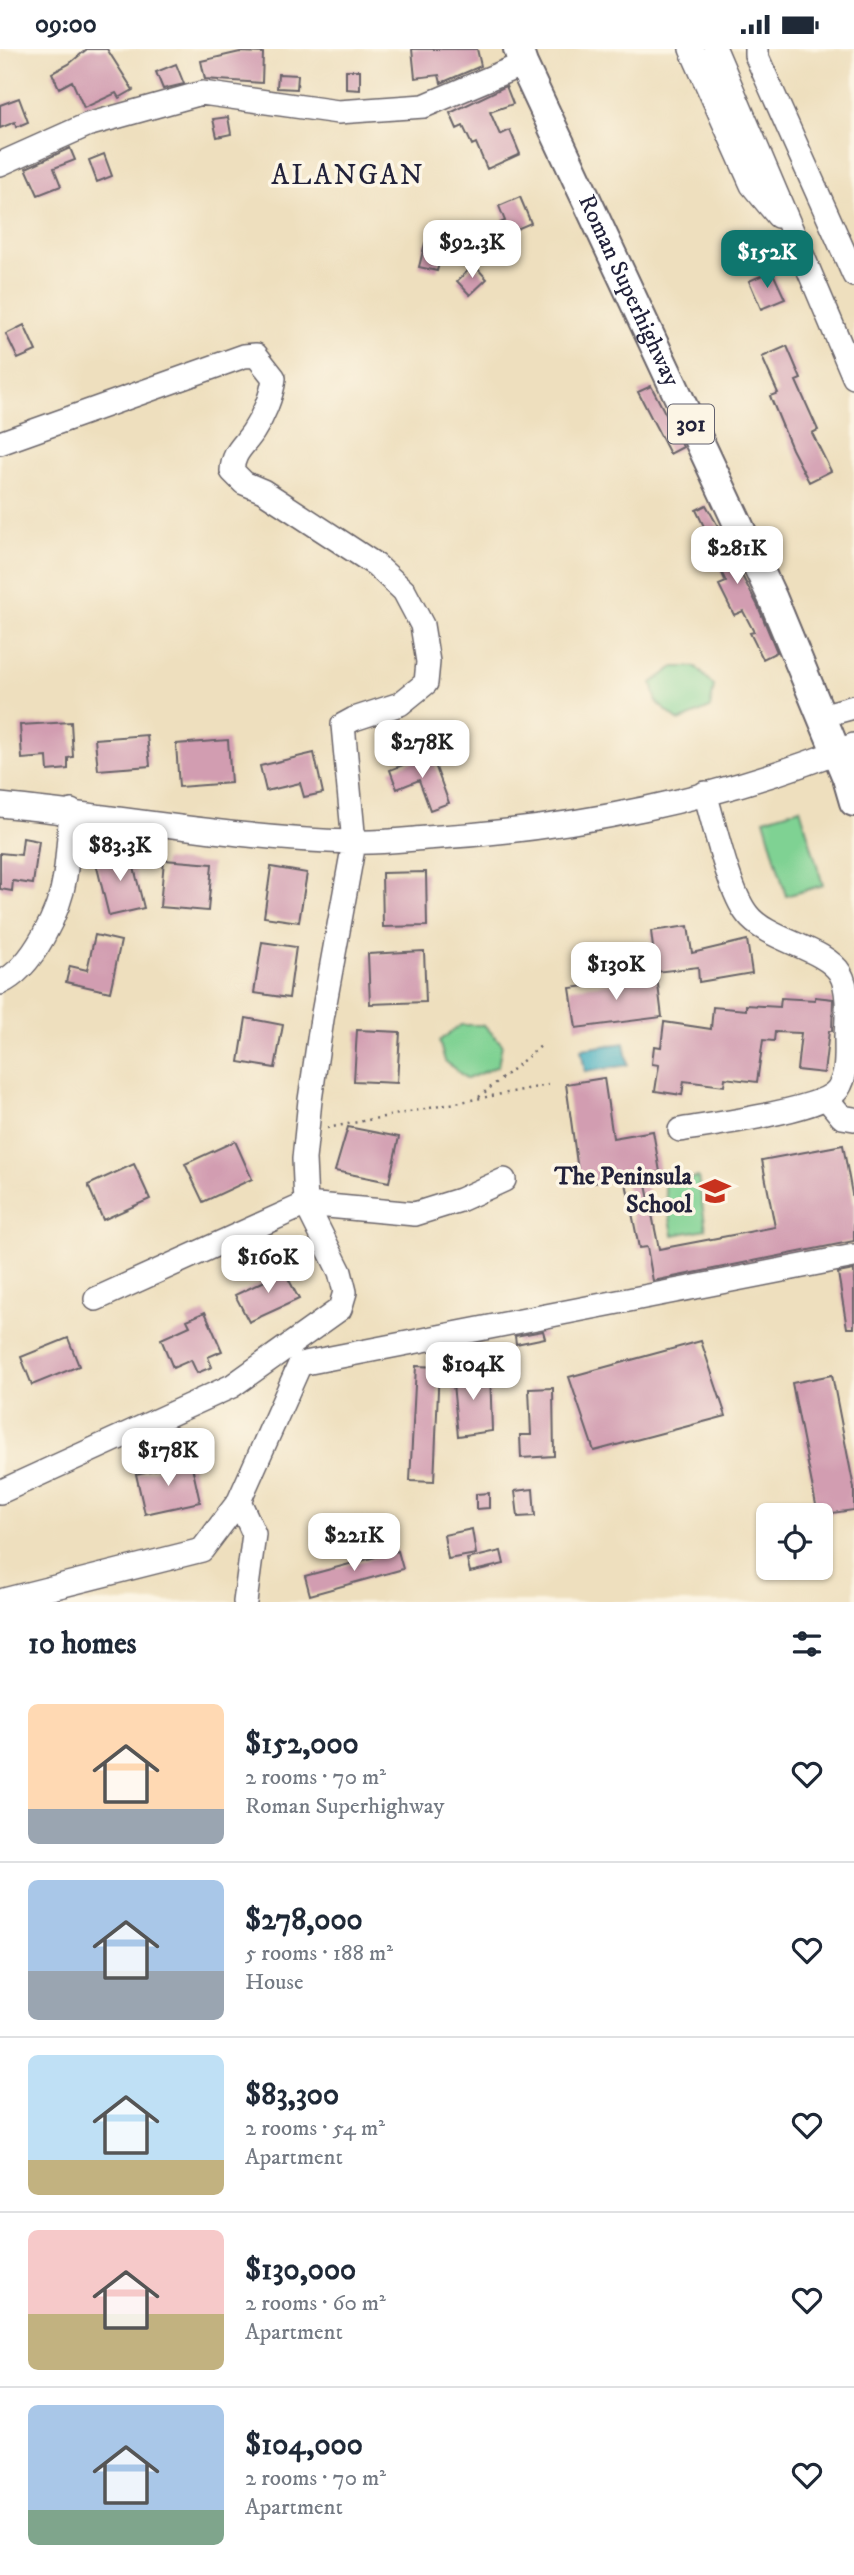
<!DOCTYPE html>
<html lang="en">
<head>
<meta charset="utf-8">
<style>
	body { margin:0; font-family:"IM FELL DW Pica",serif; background:#f6f6f7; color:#1f2937; height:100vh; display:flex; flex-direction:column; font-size:26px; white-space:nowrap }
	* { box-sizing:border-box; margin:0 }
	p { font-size:23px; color:#747a83 }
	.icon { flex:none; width:38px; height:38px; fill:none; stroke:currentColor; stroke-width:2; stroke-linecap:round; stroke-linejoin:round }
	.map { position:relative; height:1553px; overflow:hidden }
	.drawer { display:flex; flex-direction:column; background:#fff; flex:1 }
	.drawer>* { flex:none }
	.buttons { position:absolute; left:756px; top:1454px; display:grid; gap:14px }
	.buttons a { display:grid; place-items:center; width:77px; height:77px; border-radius:10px; background:#fff; box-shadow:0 2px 5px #0004; font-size:35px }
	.price { position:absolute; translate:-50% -60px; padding:0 16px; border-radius:14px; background:#fff; color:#222; font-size:23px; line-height:46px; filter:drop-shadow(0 2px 4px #0008) }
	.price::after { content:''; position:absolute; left:50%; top:42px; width:21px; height:16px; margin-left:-10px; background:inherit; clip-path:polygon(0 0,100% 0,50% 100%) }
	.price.selected { background:#0f766e; color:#fff }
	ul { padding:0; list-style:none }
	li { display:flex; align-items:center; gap:21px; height:175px; padding:0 28px }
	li+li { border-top:2px solid #e0e1e3 }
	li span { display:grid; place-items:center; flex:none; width:196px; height:140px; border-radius:10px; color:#555 }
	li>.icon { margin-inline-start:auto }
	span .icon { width:84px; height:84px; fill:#fffc; stroke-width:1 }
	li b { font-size:30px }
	h2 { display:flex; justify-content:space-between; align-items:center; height:84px; padding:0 28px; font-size:30px }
	.status { display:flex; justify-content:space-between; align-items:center; height:49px; padding:0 35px; background:#fff; direction:ltr }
	.status svg { height:19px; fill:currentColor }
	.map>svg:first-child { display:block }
	.green { fill:#7fd293; stroke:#507a67; stroke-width:2 }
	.water { fill:#3facbe; stroke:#30677c; stroke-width:2 }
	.building { fill:#d29db1 }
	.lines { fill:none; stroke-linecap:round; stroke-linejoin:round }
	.minor-casing { stroke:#696469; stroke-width:26 }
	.major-casing { stroke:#696469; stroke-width:32 }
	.path { stroke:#696469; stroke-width:2.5; stroke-dasharray:2 5; stroke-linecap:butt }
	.minor { stroke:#fff; stroke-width:23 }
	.major { stroke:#fff; stroke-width:28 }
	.labels { text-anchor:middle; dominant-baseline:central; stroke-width:7; stroke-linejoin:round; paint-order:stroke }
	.shield { fill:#fcf5e5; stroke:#63616e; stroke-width:2 }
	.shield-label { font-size:23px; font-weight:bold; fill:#22223b }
	.street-label { font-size:24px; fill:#22223b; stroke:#fcf5e5 }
	.poi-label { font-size:24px; font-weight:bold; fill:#22223b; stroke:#fcf5e5; text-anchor:end }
	.quarter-label { font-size:28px; letter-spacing:2px; fill:#22223b; stroke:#fcf5e5 }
</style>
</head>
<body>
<div class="status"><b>09:00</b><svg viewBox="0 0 49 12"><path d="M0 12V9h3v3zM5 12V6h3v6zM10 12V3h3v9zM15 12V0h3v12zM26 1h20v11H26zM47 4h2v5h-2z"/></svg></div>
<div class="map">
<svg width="854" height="1553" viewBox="0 0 854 1553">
	<rect width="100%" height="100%" fill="#fcf5e5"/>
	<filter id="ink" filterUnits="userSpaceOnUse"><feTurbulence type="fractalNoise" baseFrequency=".0143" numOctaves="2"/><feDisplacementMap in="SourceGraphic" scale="14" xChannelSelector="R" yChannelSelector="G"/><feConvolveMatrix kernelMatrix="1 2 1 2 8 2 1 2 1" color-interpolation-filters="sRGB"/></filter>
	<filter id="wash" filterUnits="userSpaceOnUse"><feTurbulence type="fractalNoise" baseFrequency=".00686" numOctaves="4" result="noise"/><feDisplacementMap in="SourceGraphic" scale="28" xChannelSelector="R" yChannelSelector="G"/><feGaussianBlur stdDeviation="1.57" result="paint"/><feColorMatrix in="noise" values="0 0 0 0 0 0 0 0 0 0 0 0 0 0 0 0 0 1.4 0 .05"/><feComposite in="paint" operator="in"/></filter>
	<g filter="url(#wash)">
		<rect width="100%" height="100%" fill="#eedfbe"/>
		<!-- green -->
		<path class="green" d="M674 618H696L714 637 710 659 679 672 657 654 652 634Z
			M800 759 823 836 786 847 764 770Z
			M461 976H484L502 995 498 1017 467 1030 445 1012 439 992Z
			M698 1128 706 1180 673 1186 664 1134Z"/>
		<!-- water -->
		<path class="water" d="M624 994 628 1016 585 1023 581 1000Z"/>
		<g id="blocks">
			<!-- building -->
			<path class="building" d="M87 0H107L133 41 119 49 116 44 84 59 72 32 59 39 52 24 69 15Z
				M412 0H477L481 17 441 34 439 26 415 29Z
				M240 3 263 4 262 34 205 30 201 12Z
				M176 15 184 35 163 40 156 23Z
				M346 21H360V41L346 40Z
				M278 25 298 26 297 40 277 39Z
				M506 37 513 55 490 63 500 86 510 81 520 105 487 120 476 94 472 96 463 77 457 80 450 64Z
				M19 49 28 73 16 78 15 73 0 79V56Z
				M228 68 231 85 217 88 213 70Z
				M70 99 75 111 54 119 61 137 38 146 26 119Z
				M104 105 112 127 97 133 89 111Z
				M520 148 531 174 505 185 500 174 505 172 499 157Z
				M425 194 443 199 437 222 419 218Z
				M474 216 487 230 470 246 457 232Z
				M772 222 785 250 761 260 749 232Z
				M24 276 36 302 18 310 6 285Z
				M787 297 801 330 796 332 818 381 812 384 831 422 809 433 792 400 770 347 778 344 762 308Z
				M651 337 683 398 670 405 638 343Z
				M706 456 723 486 721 487 758 557 777 603 763 610 750 584 754 583 743 562 734 566 719 536 726 533 709 496 712 494 696 461Z
				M71 673 73 708 68 709V720L48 722 47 708 22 710 20 676Z
				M147 686 150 717 98 721 95 690Z
				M228 691 231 734 179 738 176 695Z
				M314 704 323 744 304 748 300 734 266 742 260 717Z
				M431 705 449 754 430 761 419 731 397 740 390 721Z
				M23 789 39 792 33 835 13 832 12 842 0 840V804L21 806Z
				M130 802 144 859 109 867 95 810Z
				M164 811 212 815 208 862 160 858Z
				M271 818 307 824 299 873 264 868Z
				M426 823 427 877 383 878 382 824Z
				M688 877 692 904 747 891 752 924 699 933 698 918 656 923 651 882Z
				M95 886 121 892 110 943 66 933 70 917 87 921Z
				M262 893 296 898 289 949 254 944Z
				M424 902 426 953 370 955 368 905Z
				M657 928 662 968 576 979 570 939Z
				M815 948 833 950 832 982H829L824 1024 797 1021 801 984 775 983 774 992 763 991 757 1033 725 1029 724 1037 684 1032 682 1046 655 1042 659 1016 652 1015 654 997 661 998 664 973 711 980 713 958 746 961V956L780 958 781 949 815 951Z
				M246 969 283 976 275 1019 239 1013Z
				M357 981 400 983 397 1034 354 1032Z
				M604 1029 613 1089 653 1082 660 1123 644 1126 659 1200 775 1178 762 1111 843 1096 854 1156V1192L653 1232 647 1198 639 1199 625 1129 580 1136 566 1035Z
				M348 1078 399 1088 389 1133 335 1122Z
				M235 1092 252 1130 203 1153 185 1115Z
				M134 1115 150 1150 103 1171 88 1136Z
				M281 1216 299 1250 249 1273 235 1246 267 1231 264 1224Z
				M854 1221V1279H847L838 1224Z
				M205 1263 222 1302 208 1308 212 1318 197 1324 191 1311 173 1319 161 1290 190 1277 187 1271Z
				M543 1282 545 1289 516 1295 515 1287Z
				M68 1289 79 1317 32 1336 21 1308Z
				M701 1292 726 1367 594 1402 569 1328Z
				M416 1317 439 1318 434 1433 410 1432Z
				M490 1321 492 1382 458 1387 452 1324Z
				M832 1326 854 1439V1461L818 1466 792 1334Z
				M553 1339 554 1407 521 1409 520 1386H531L529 1340Z
				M191 1413 200 1453 145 1465 136 1425Z
				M533 1440 535 1467 518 1468 515 1442Z
				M489 1444V1459L476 1460V1445Z
				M472 1480 476 1505 448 1510 444 1486Z
				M398 1502 403 1520 310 1546 305 1527Z
				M501 1502 504 1515 470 1523 467 1510Z"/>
		</g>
	</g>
	<g filter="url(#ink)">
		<use href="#blocks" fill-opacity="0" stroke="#696469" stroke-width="2"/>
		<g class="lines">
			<!-- minor casing -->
			<g class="minor-casing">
				<path id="minor" d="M691 0 752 136 778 167
					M715 0 854 328
					M756 0V6L854 226
					M0 115 87 76 202 44 338 63 424 57 523 15
					M0 394 244 307 256 306 274 329C272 347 263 368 253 383 243 398 233 403 232 422L244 434 263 442 376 516 404 542 422 576 428 613 426 634 400 655 354 670 343 676 354 794 322 970 310 1051 304 1110 306 1155 340 1223 345 1243 340 1260 232 1337 0 1443
					M821 667 854 658
					M0 756C117 767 234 790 352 793 377 794 402 791 426 789 569 781 722 750 854 696
					M0 934C33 919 60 862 65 827 68 806 69 784 71 762
					M827 1050 842 1068 854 1070
					M680 1081C709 1076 824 1061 838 1040 848 1025 846 1005 846 988 847 969 850 941 840 924 824 898 767 892 747 865 729 842 714 774 705 744
					M96 1250 306 1155 415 1165 460 1151 504 1131
					M239 1452 254 1485 245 1553
					M0 1552 202 1501 239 1452 300 1315 854 1207"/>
			</g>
			<!-- major casing -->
			<g class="major-casing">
				<g id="major">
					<path id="s1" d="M518 0 523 15 773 550 847 729 854 753"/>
				</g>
			</g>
			<!-- path -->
			<path class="path" d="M479 1048 542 996
				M327 1079 548 1036"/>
			<!-- minor -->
			<use href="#minor" class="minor"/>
			<!-- major -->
			<use href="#major" class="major"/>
		</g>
	</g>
	<!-- icons -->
	<defs>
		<g id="school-bare" transform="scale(2.415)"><path d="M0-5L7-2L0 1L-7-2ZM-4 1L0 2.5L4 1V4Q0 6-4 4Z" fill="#c8321e" stroke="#fcf5e5" stroke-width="2.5" paint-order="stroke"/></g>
	</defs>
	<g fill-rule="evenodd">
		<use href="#school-bare" x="715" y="1142"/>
	</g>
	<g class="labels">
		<!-- shield labels -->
		<rect class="shield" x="668" y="355.5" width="46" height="39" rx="5"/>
		<g class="shield-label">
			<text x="691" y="375">301</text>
		</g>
		<!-- street labels -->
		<g class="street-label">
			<text stroke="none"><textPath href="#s1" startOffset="266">Roman Superhighway</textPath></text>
		</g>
		<!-- poi labels -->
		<g class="poi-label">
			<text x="692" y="1128">The Peninsula<tspan x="692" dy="28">School</tspan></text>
		</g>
		<!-- quarter labels -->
		<g class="quarter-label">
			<text x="348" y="126">ALANGAN</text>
		</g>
	</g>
</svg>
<div class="buttons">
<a><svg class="icon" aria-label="locate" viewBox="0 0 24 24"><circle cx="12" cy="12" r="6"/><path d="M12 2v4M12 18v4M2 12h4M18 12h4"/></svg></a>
</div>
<b class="price" style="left:472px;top:231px">$92.3K</b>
<b class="price selected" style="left:767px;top:241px">$152K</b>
<b class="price" style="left:737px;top:537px">$281K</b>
<b class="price" style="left:422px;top:731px">$278K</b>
<b class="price" style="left:120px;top:834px">$83.3K</b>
<b class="price" style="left:616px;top:953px">$130K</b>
<b class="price" style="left:268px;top:1246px">$160K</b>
<b class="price" style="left:473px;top:1353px">$104K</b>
<b class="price" style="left:168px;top:1439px">$178K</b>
<b class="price" style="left:354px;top:1524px">$221K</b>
</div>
<section class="drawer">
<h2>10 homes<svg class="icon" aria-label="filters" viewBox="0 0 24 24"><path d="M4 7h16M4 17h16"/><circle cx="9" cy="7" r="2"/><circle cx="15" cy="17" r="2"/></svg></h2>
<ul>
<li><span style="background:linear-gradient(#ffd9b3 75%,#9aa5b1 0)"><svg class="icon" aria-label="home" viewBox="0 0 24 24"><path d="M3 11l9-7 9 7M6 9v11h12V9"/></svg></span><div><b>$152,000</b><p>2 rooms · 70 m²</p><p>Roman Superhighway</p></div><svg class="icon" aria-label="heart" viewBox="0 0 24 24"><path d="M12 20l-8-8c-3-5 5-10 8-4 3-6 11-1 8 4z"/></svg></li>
<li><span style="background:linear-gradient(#a9c7e8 65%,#9aa5b1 0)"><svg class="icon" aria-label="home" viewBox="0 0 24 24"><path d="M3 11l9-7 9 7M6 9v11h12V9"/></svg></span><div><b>$278,000</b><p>5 rooms · 188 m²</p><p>House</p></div><svg class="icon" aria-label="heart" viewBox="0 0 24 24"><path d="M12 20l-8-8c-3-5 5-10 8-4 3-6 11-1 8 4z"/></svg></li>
<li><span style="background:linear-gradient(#bfe0f5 75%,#c2b280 0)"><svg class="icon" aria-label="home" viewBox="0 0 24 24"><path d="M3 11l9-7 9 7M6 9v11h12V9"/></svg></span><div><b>$83,300</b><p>2 rooms · 54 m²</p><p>Apartment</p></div><svg class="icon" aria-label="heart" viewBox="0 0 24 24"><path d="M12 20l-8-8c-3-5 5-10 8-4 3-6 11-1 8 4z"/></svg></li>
<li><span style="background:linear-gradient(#f6c9c9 60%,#c2b280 0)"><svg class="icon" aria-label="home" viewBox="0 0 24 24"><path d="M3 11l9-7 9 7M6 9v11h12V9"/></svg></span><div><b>$130,000</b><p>2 rooms · 60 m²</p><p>Apartment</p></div><svg class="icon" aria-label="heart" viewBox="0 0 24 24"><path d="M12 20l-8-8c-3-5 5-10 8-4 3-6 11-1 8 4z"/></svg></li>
<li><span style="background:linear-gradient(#a9c7e8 75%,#7fa58c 0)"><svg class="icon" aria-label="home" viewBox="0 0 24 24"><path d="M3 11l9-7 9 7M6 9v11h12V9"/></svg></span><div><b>$104,000</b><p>2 rooms · 70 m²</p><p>Apartment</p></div><svg class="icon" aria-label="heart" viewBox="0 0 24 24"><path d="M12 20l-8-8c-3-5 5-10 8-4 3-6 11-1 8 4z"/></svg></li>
</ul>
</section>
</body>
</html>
